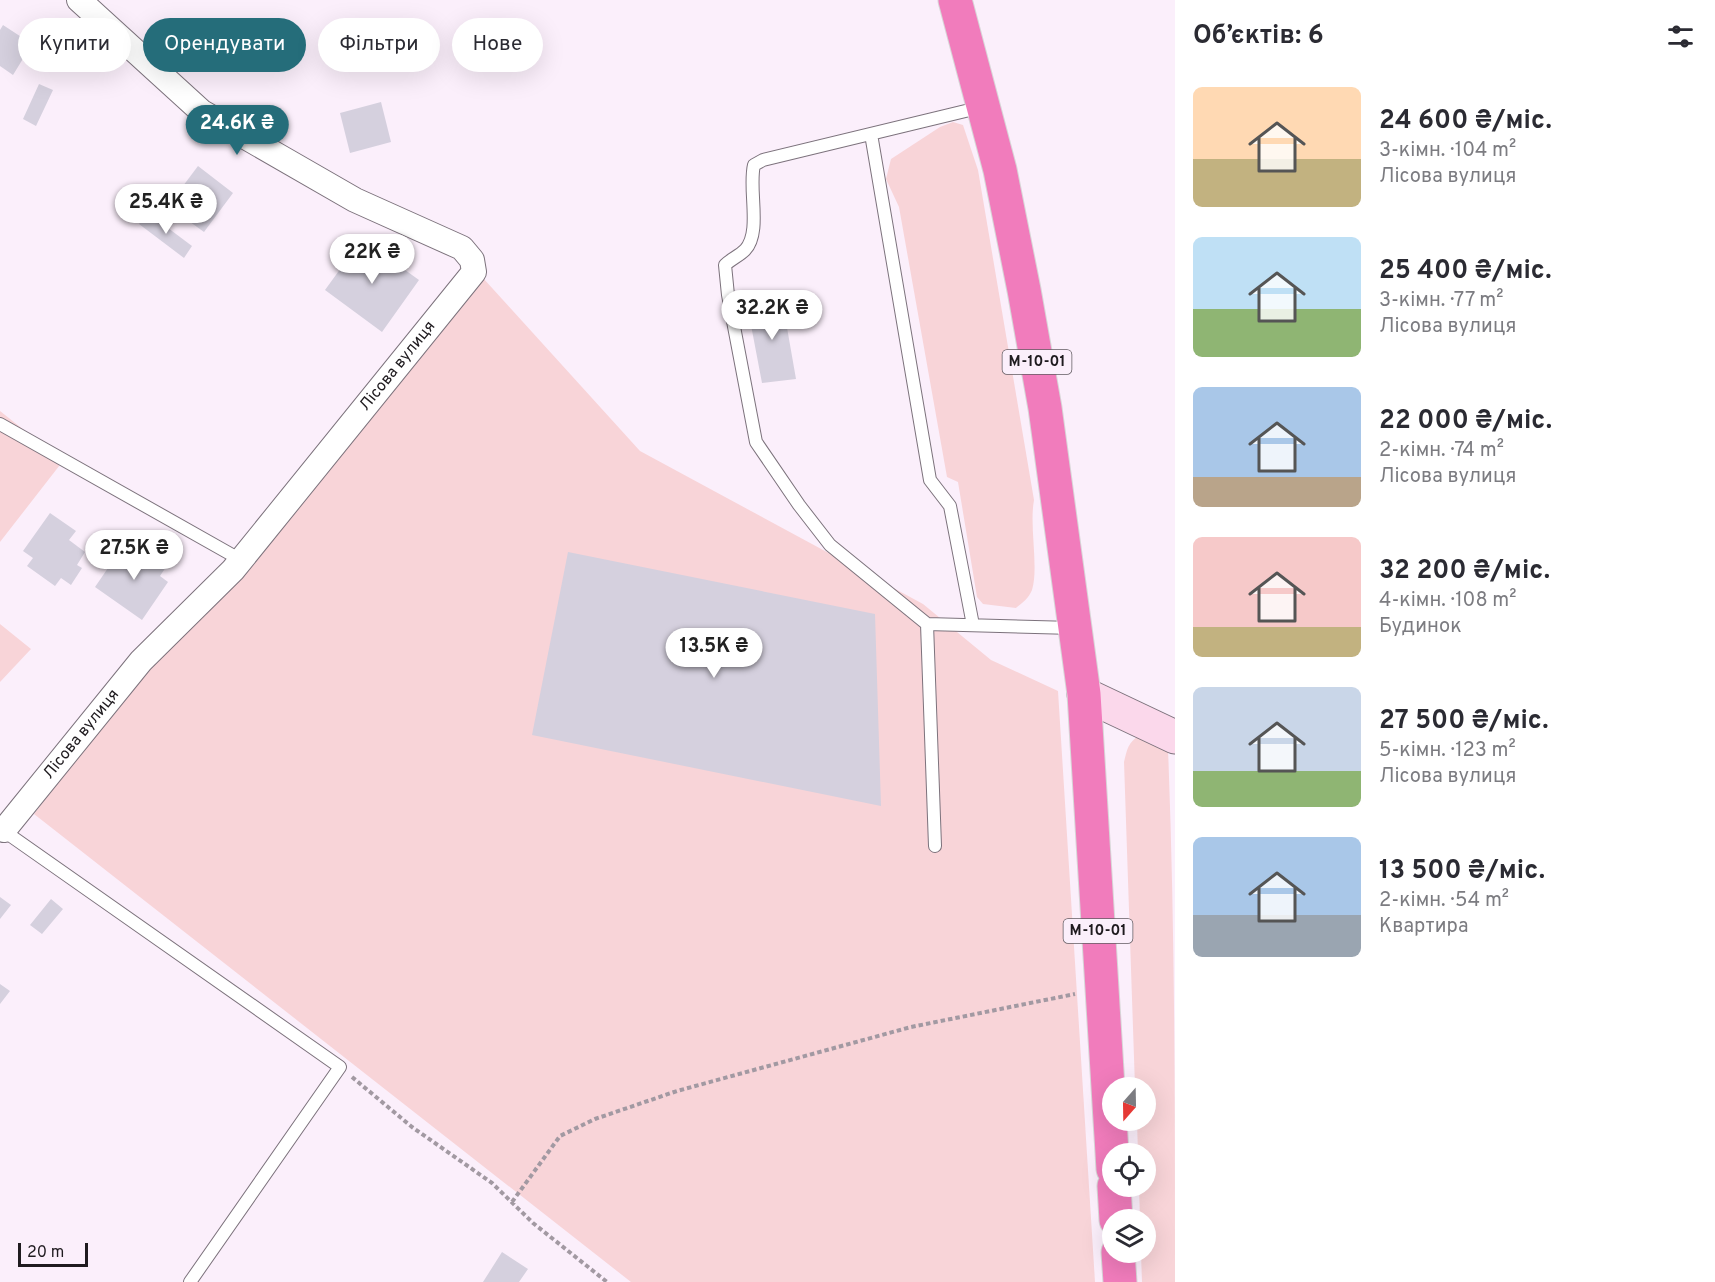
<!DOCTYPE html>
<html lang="uk">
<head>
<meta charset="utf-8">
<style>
	body { margin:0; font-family:Overpass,sans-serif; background:#f7f7f7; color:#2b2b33; height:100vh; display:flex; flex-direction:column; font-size:22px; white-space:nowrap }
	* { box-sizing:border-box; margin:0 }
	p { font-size:20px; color:#7c7c81 }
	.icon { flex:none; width:33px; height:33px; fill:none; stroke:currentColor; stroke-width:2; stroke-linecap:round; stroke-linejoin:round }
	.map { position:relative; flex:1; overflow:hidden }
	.side { display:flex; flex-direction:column; background:#fff; width:540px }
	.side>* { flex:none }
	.banner { position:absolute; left:18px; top:18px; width:570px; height:54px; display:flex; gap:12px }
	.needle { width:39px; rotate:200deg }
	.controls { position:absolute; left:1102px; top:1077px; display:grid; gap:12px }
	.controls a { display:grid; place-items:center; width:54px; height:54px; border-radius:50%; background:#fff; box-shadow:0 6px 24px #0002; font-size:30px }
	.scale { position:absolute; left:18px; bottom:15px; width:70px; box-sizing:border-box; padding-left:6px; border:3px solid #1f1b1f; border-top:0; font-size:16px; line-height:21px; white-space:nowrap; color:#1f1b1f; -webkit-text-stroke:4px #fbeffb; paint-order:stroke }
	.price { position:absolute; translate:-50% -51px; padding:0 14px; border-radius:21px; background:#fff; color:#222; font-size:20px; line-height:39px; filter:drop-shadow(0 2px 3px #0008) }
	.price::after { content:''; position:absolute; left:50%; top:36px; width:18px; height:14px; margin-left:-9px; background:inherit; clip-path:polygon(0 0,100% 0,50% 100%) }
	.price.on { background:#256d7a; color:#fff }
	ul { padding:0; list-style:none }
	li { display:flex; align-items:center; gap:18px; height:150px; padding:0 18px }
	li span { display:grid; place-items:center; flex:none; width:168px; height:120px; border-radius:9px; color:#555 }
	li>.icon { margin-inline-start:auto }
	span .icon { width:72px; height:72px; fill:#fffc; stroke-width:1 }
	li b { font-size:26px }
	h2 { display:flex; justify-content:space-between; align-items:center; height:72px; padding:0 18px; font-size:26px }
	.pill { padding:0 21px; border-radius:27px; background:#fff; box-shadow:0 6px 24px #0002; font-size:21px; line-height:54px }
	.pill.on { background:#256d7a; color:#fff }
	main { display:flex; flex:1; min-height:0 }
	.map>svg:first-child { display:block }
	.green { fill:#f8d4d8 }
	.building { fill:#d5d0de }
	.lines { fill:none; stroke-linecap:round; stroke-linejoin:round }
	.lane-casing { stroke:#7c727c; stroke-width:14 }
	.street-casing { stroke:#7c727c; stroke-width:26 }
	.secondary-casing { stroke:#7c727c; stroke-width:35 }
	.highway-casing { stroke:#d7d6d7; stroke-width:35 }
	.path { stroke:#a299a2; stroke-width:4; stroke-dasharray:4.5 3; stroke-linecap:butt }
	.lane { stroke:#fff; stroke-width:12 }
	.street { stroke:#fff; stroke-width:24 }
	.secondary { stroke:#fbd8eb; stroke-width:33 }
	.highway { stroke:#f17cbc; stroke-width:33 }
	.labels { text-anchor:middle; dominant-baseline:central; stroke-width:4.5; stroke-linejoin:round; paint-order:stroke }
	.shield { fill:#fbeffb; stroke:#615b61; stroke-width:1.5 }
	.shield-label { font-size:15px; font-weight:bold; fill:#1f1b1f }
	.street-label { font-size:16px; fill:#1f1b1f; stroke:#fbeffb }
</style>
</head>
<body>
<main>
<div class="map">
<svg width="1175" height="1282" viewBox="0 0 1175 1282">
	<rect width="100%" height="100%" fill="#fbeffb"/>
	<!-- green -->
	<path class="green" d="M953 122 963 125 978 170 1034 500C1029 527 1039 567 1032 590 1029 598 1022 603 1016 608L983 604 977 597 958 482 947 477 899 207 886 179 891 159 940 127Z
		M483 278 640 451 923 604 991 660 1058 691 1095 1282H631L34 814 144 669Z
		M0 411 63 461 0 542Z
		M0 624 31 649 0 682Z
		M1139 736 1168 749C1175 926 1175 1104 1175 1282H1142L1141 1253 1146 1252V1220L1140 1219 1139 1187 1146 1186V1154L1138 1153 1137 1121 1146 1120V1088L1135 1087 1124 762C1127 750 1128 742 1139 736Z"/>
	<!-- building -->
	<path class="building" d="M3 25 32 44 13 75 0 66V30Z
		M39 84 53 90 36 126 23 119Z
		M381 102 391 142 350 153 340 113Z
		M198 166 233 193 204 232 168 206Z
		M148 213 192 246 184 258 139 224Z
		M362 239 419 280 382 332 325 290Z
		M782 299 796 379 762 383 747 304Z
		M50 513 76 531 69 540 85 552 77 565 82 568 71 585 61 578 55 586 27 566 33 558 23 551Z
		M143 546 168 564 160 576 168 582 142 620 95 587 121 549 134 559Z
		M568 552 875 614 881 806 532 735Z
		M0 897 11 905 0 919Z
		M51 899 63 909 42 934 30 925Z
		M0 984 10 991 0 1004Z
		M502 1252 528 1269 519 1282H483Z"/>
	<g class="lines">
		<!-- lane casing -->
		<g class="lane-casing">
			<path id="lane" d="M871 134 930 480 950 506 973 625
				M0 424 241 560
				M927 624 830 545 799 505 756 442 728 295 725 265C731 259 739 256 745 250 762 232 748 189 754 165L763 160 982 107
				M1 829 340 1067 190 1282
				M935 846 927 624 1073 628"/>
		</g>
		<!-- street casing -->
		<g class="street-casing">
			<g id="street">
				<path id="s1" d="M4 830 141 661 233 570 474 272 472 260 462 248 355 200 202 112 79 0"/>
			</g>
		</g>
		<!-- secondary casing -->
		<g class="secondary-casing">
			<path id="secondary" d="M1084 694 1175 737"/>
		</g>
		<!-- highway casing -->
		<g class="highway-casing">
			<path id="highway" d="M955 0 1000 170 1024 290 1045 408 1084 694 1113 1169
				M1114 1186 1116 1220
				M1118 1252 1120 1282"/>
		</g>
		<!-- path -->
		<path class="path" d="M352 1077 412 1127 492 1183 533 1223 607 1282
			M512 1202 560 1136 595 1119 677 1091 911 1027 1075 994"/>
		<!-- lane -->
		<use href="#lane" class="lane"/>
		<!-- street -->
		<use href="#street" class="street"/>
		<!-- secondary -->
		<use href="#secondary" class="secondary"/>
		<!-- highway -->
		<use href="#highway" class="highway"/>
	</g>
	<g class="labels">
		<!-- shield labels -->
		<g class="shield">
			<rect x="1002.5" y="350" width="69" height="24" rx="4.5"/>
			<rect x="1063.5" y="919" width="69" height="24" rx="4.5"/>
		</g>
		<g class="shield-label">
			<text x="1037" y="362">М-10-01</text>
			<text x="1098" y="931">М-10-01</text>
		</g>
		<!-- street labels -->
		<g class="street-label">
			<text stroke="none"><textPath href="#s1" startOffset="609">Лісова вулиця</textPath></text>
			<text stroke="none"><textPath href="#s1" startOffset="123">Лісова вулиця</textPath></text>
		</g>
	</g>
</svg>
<div class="controls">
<a><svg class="needle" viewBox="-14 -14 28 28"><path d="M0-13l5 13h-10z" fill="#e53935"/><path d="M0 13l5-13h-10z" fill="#7c7c81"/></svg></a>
<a><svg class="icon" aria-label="locate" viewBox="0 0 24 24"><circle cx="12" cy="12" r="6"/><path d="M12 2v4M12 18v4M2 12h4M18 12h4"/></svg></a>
<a><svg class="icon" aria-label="layers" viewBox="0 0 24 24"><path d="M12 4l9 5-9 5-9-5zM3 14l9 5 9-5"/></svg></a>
</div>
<div class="scale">20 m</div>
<b class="price on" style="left:237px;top:156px">24.6K ₴</b>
<b class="price" style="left:166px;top:235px">25.4K ₴</b>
<b class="price" style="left:372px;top:285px">22K ₴</b>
<b class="price" style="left:772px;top:341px">32.2K ₴</b>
<b class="price" style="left:134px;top:581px">27.5K ₴</b>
<b class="price" style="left:714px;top:679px">13.5K ₴</b>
<div class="banner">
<a class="pill">Купити</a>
<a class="pill on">Орендувати</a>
<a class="pill">Фільтри</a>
<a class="pill">Нове</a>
</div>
</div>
<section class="side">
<h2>Об’єктів: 6<svg class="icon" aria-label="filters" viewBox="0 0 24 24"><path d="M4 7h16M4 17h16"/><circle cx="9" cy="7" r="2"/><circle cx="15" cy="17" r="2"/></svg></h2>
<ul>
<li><span style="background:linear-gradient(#ffd9b3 60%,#c2b280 0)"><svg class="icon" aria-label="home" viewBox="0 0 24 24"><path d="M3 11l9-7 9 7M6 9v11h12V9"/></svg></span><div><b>24 600 ₴/міс.</b><p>3-кімн. · 104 m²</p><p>Лісова вулиця</p></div></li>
<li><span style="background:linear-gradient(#bfe0f5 60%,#8fb573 0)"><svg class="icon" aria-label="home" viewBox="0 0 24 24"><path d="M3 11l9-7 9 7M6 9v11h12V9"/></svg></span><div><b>25 400 ₴/міс.</b><p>3-кімн. · 77 m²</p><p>Лісова вулиця</p></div></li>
<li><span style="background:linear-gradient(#a9c7e8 75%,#b9a48a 0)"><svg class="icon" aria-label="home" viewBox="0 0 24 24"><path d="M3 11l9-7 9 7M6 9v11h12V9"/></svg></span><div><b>22 000 ₴/міс.</b><p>2-кімн. · 74 m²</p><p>Лісова вулиця</p></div></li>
<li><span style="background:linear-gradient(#f6c9c9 75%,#c2b280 0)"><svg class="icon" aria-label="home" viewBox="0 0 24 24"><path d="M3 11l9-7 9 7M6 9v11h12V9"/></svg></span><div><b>32 200 ₴/міс.</b><p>4-кімн. · 108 m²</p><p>Будинок</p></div></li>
<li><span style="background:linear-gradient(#c9d6e8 70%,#8fb573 0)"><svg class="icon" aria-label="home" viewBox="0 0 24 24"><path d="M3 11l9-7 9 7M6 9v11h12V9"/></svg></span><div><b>27 500 ₴/міс.</b><p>5-кімн. · 123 m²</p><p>Лісова вулиця</p></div></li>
<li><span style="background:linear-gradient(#a9c7e8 65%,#9aa5b1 0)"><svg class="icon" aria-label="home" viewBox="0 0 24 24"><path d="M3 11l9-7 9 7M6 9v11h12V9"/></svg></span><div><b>13 500 ₴/міс.</b><p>2-кімн. · 54 m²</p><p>Квартира</p></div></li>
</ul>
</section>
</main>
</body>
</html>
